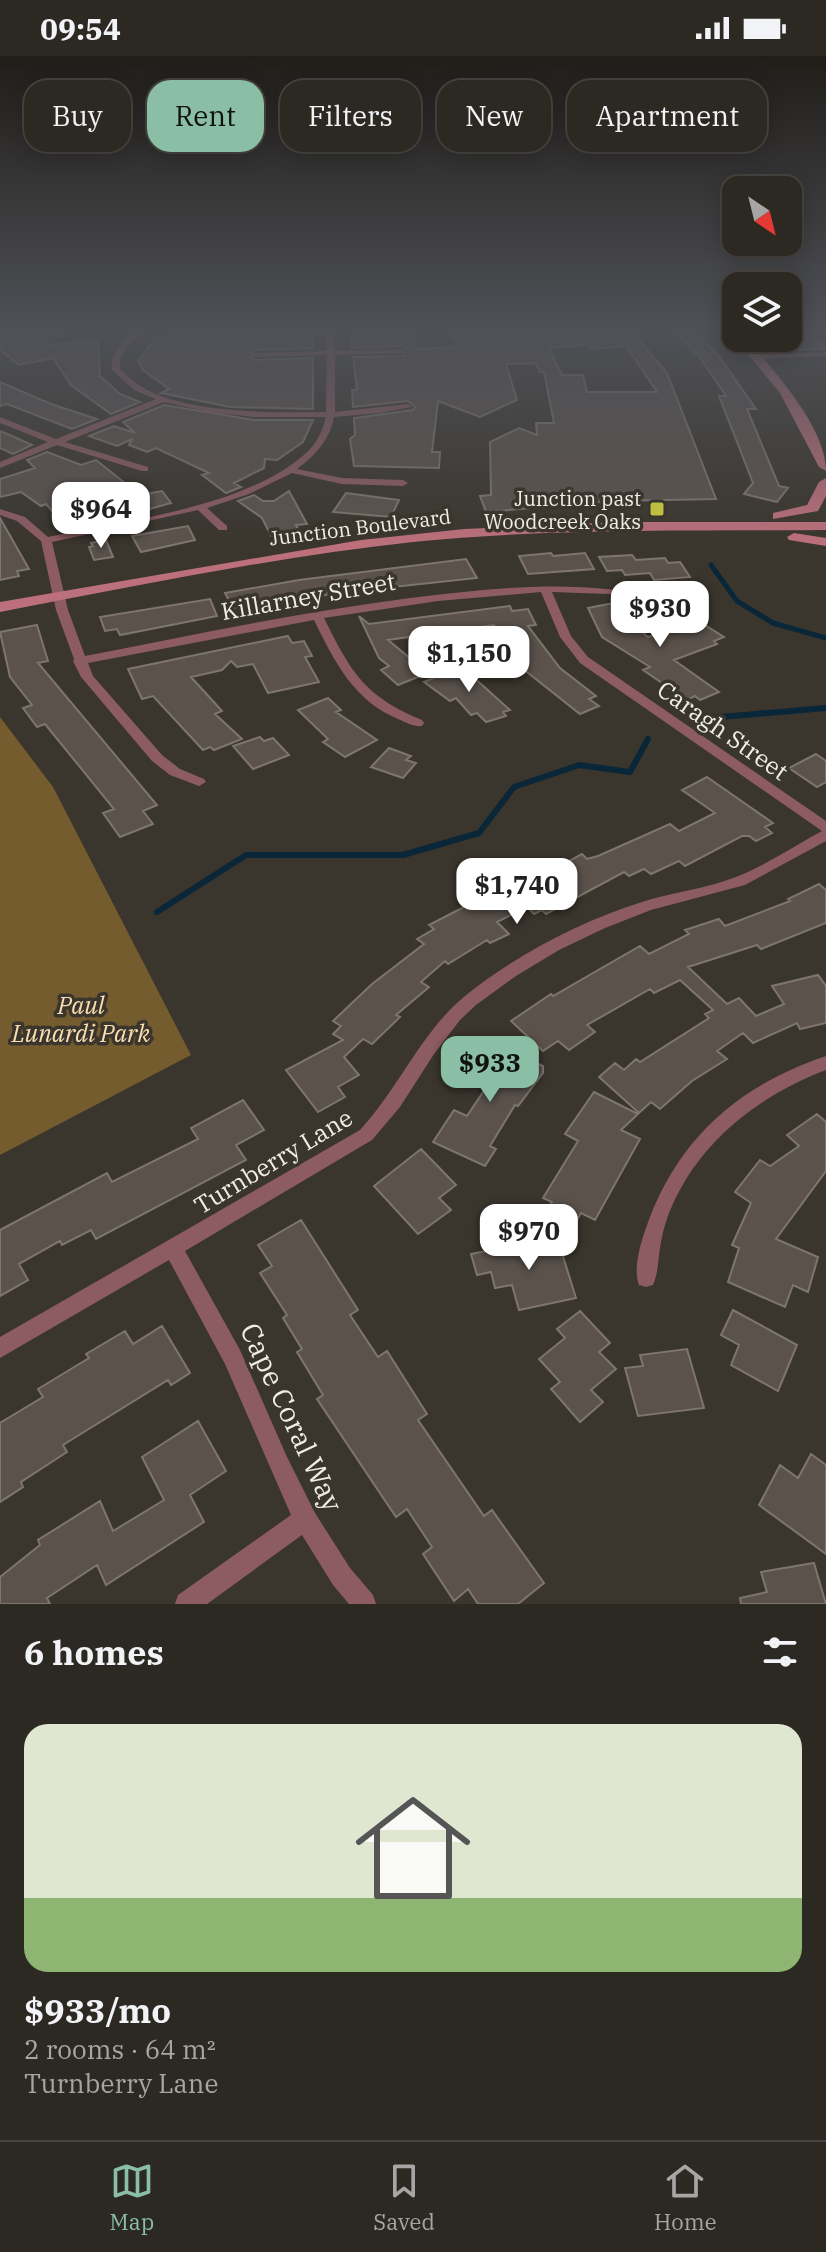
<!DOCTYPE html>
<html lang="en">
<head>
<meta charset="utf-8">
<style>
	body { margin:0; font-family:"IBM Plex Serif",serif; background:#34302a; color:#f1f3f6; height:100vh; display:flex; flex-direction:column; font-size:30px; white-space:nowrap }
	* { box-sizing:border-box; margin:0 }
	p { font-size:26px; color:#a6a6a5 }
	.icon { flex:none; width:44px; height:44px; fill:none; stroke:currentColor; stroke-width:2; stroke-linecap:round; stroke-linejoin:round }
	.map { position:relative; height:1548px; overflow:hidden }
	.drawer { display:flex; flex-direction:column; background:#2c2822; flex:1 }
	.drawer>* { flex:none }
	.hud { position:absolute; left:24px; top:24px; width:778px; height:72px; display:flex; gap:16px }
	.needle { width:52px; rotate:145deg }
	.tools { position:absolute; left:722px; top:120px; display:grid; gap:16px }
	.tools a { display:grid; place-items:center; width:80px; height:80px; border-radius:16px; background:#2c2822; box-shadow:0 4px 20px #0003,0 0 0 2px #484440; font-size:40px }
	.price { position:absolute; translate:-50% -68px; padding:0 18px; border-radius:16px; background:#fff; color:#222; font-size:26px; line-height:52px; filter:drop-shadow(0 2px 4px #0008) }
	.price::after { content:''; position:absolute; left:50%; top:48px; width:24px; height:18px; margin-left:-12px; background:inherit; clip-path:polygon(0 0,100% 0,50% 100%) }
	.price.on { background:#8abfa5; color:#111 }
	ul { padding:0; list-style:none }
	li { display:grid; align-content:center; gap:16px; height:424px; padding:0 24px }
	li+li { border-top:2px solid #484440 }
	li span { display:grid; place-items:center; height:248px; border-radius:24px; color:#555 }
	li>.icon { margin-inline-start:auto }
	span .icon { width:144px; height:144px; fill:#fffc; stroke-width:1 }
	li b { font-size:34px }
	h2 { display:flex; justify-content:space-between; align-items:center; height:96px; padding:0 24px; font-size:34px }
	.chip { padding:0 28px; border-radius:24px; background:#2c2822; box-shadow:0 4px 20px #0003,0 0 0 2px #484440; font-size:28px; line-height:72px }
	.chip.on { background:#8abfa5; color:#111 }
	.status { display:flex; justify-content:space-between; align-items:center; height:56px; padding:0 40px; background:#2c2822; direction:ltr }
	.status svg { height:22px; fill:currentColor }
	.tab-bar { display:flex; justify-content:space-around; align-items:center; height:112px; border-top:2px solid #484440; background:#2c2822; font-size:22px; color:#a6a6a5 }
	.tab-bar a { display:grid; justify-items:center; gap:4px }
	.tab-bar .on { color:#8abfa5 }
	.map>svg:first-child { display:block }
	.green { fill:#755c2e }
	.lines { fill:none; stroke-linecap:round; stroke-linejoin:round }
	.stream-far1 { stroke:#0a2639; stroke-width:5 }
	.stream { stroke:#0a2639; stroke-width:6 }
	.building { fill:#5b524c; stroke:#7e756e; stroke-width:2; fill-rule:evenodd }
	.minor { fill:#8c5c62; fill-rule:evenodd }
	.secondary { fill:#bb707b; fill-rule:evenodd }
	.poi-dot { fill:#bebf42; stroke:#3a352d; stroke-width:3 }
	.labels { text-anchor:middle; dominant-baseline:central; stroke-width:7; stroke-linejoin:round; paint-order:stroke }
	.far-poi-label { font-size:20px; fill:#f0ede8; stroke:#3a352d; text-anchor:end }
	.far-street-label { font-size:20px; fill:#f0ede8; stroke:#3a352d }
	.street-label { font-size:24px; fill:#f0ede8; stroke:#3a352d }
	.park-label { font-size:24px; font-style:italic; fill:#fadeb0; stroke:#3a352d }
	.near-street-label { font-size:28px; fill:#f0ede8; stroke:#3a352d }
</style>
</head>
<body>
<div class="status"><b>09:54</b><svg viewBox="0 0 49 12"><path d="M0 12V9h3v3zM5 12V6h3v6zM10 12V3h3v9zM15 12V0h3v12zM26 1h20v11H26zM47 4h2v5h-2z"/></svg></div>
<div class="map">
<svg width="826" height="1548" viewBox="0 0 826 1548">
	<rect width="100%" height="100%" fill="#3a352d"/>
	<!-- green -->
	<path class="green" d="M0 661 53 731 191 999 0 1099Z"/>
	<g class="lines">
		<!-- stream-far1 -->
		<path class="stream-far1" d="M711 509 737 545 773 567 826 582"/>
		<!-- stream -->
		<path class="stream" d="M698 663 826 652
			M157 856 246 799H403L479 777 514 731 579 709 630 716 648 683"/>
	</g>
	<!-- building -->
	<path class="building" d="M4 271H27L51 289 98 284 100 320 120 338 140 346 111 358 71 329 53 302 19 309 0 294V277L9 275Z
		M168 271H312L313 292 254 294 251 301 254 304 313 302V353L230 351 161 337 169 333 143 314 138 305 156 281H169Z
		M352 271H379V276L414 275 416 293 460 291 446 271H589V278L632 275 667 317 716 443 614 445 486 456 480 440 491 439 490 386 519 372 537 379 536 367H554L544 316H540L535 307 506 308 517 344 480 361 438 345 432 396H440L439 412 354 410 350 383 355 379 354 362 413 354 415 351 408 345 353 351 352 334H357L353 301 404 300 407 293 404 290 352 292ZM587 289 590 293 626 290 657 336H587L583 319H562L549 292Z
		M679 271H688L718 299 756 353H747L779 430 788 432 777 446 744 438 753 427 719 340H726L699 300 674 276Z
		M788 271H803L826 293 801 294 788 282Z
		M0 326 51 348 97 363 72 373 7 348 0 350Z
		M164 349 254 364H313L303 386 277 404 265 403 264 412 234 427 241 431 226 437 202 419 209 417 156 392 147 396 129 389 132 383 117 390 89 380 114 370 135 377 123 366Z
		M0 375 12 380 32 389 13 398 0 392Z
		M47 396 81 409 96 404 140 439 162 435 171 447 86 471 83 463 60 464 46 448 41 450 21 436 0 441V423L35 412 27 404Z
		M289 435 307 468 296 469 299 475 271 480 262 462 238 445 254 439 263 445H274Z
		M346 437 399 444 391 461 333 456Z
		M0 462 29 513 17 515 19 520 0 524Z
		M188 470 195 484 141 496 132 480Z
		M106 484 113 501 94 504 89 491 93 490 91 487Z
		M551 497 553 500 585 497 594 513 528 518 519 500Z
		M632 499 636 504 665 502 668 507 680 506 690 521 654 524 650 517 625 519 622 514 607 515 599 501Z
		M466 503 477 522 337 537 245 554 243 550 233 552 225 537 299 524Z
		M210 543 217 560 120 579 117 573 105 575 100 561Z
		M618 546 633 573 637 572 648 581 697 564 724 581 714 585 717 588 674 604 719 636 700 644 695 640 687 644 643 614 650 611 602 581 588 552Z
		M510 550 512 555 528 553 536 569 528 570 560 612 596 640 589 643 599 650 580 658 518 609 510 610 501 596 511 594 494 569 388 584 428 617 398 629 381 614 389 610 379 602 359 560 369 568Z
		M37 569 48 605 38 607 157 749 143 755 153 768 120 781 103 757 114 753 45 668 37 671 23 652 32 649 10 621 0 576Z
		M288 580 292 587 304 585 312 600 305 601 319 626 268 637 253 608 237 611 231 605 222 614 191 621 222 655 215 658 242 683 214 694 210 691 203 694 153 640 142 643 128 613Z
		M461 610 510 654 503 656 506 660 486 666 477 657 471 659 456 642 450 645 424 626Z
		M328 642 341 654 336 656 377 684 345 701 323 686 328 683 298 654Z
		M260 681 264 685 273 682 289 699 253 713 233 690Z
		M389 692 411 700 406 704 416 707 403 722 371 711Z
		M816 698 826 705V726L817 731 789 712Z
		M707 721 773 767 765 771 772 777 756 785 749 780H742L685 810 679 805 651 818 644 813 629 820 624 816 546 858 542 854 534 858 527 851 497 866 509 878 490 887 487 884 448 908 445 905 421 926 429 931 396 959 400 961 372 988 363 983 344 1001 359 1019 338 1031 345 1041 318 1056 286 1014 343 984 333 978 341 970 333 965 372 928 424 888 417 883 434 873 429 869 495 835 503 842 582 798 587 803 598 800 670 768 679 775 715 757 682 734Z
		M819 828 826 834V867L761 893 757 889 688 911 727 948 739 942 756 960 784 948 772 930 818 919 826 930V967L800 973 797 967 753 987 743 977 717 995 727 1003 692 1025 660 1053 651 1046 639 1057 599 1021 615 1007 624 1014 636 1003 640 1006 709 962 705 958 713 954 680 924 654 937 650 933 587 969 595 976 569 994 558 985 543 995 511 965 551 938 553 940 640 890 649 898 689 878 685 874 719 863 725 870 790 845 788 843Z
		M493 985 543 1010V1017L518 1050 515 1049 490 1090 496 1093 485 1110 433 1086 454 1054 467 1060 485 1033 477 1029 488 1014 475 1007Z
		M594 1036 638 1058 621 1074 640 1083 595 1164 581 1157 574 1169H569L545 1156 552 1146 543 1142 578 1085 565 1078Z
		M243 1044 264 1074 236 1089 246 1104 96 1183 91 1174 62 1189 60 1185 19 1208 28 1224 0 1240V1174L107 1117 112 1126 198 1083 191 1072Z
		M817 1058 826 1066V1115L776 1183 818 1201 808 1236 793 1229 785 1251 728 1226 739 1192 732 1189 751 1147 735 1136 760 1104 770 1110 799 1090 787 1079Z
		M421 1093 456 1129 439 1142 451 1154 418 1178 374 1130Z
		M301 1164 358 1254 350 1259 378 1301 387 1295 427 1358 418 1364 484 1460 492 1454 544 1527 518 1548H478L468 1533 454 1545 423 1498 432 1491 407 1453 396 1461 317 1343 323 1339 297 1296 302 1293 283 1262 287 1259 260 1217 272 1210 258 1189Z
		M557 1181 576 1242 519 1254 512 1229 495 1232 491 1216 477 1219 471 1198Z
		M733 1254 797 1289 778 1335 731 1309 739 1289 721 1279Z
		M580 1255 610 1287 599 1296 616 1313 591 1334 603 1346 580 1366 551 1333 560 1326 539 1303 565 1282 557 1273Z
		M162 1270 190 1317 171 1329 168 1324 63 1389 67 1396 21 1426 23 1431 0 1446V1367L43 1341 38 1333 89 1302 86 1298 125 1275 133 1288Z
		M687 1293 704 1352 638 1360 625 1312 643 1310 640 1299Z
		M198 1365 226 1415 190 1439 204 1466 106 1529 97 1509 47 1542 50 1548H0V1521L40 1489 38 1484 100 1445 113 1475 164 1444 142 1401Z
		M811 1398 826 1409V1498L759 1449 780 1409 798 1422Z
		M814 1507 826 1548H741L740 1542 767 1536 761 1516Z"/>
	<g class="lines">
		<!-- minor -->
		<path class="minor" d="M63 271H74L50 281 43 279Z
			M141 271H149C136 284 118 292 120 313 126 318 132 325 139 329 181 358 276 357 326 356L327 299 257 301H254V297L327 295 326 271H334L335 295 404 293V297H401L335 299V356L408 348 412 351 380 357 334 361C330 383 316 399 297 413L342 422 403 424 408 427 403 430 342 428 292 417 249 438 207 452 227 470V474H219L198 454 52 486 68 554 85 600C193 579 301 556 410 542 500 531 582 522 671 544L673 546 667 549 610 538 552 536 571 580 588 601 826 765V785L745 829 651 854 605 872 559 894 516 920 476 949 460 964 434 998 400 1051 372 1084 185 1195 240 1294 287 1401 315 1457 350 1512 373 1539 376 1548H349L333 1529 302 1479 207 1548H175L178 1539 291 1459 225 1308 169 1204 0 1302V1281L360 1074C399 1032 421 976 465 940 516 899 579 866 642 846 673 836 706 833 736 821 766 809 793 791 822 775L580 607 560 581 541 536 438 545 324 562C351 616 364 640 422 664L424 667 422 670C414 671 407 667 398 663 354 645 334 605 314 564L88 607 93 620 162 699 180 713 204 723 206 726 199 730 170 719 152 705 81 621 73 605 74 603 56 554 41 485 17 465 0 459V453L25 461 48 481C125 465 245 451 305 398 316 389 323 374 326 361H254L209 356 164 346 65 386 148 411V415H142L57 389 0 412V406L48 386 0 367V361L56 383 156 343 134 334 112 314C110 293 127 283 141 271Z
			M816 271H824L826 278Z
			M826 296V300L759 303 755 301 759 299Z
			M826 1000V1014C760 1039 701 1084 672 1150 667 1161 663 1174 661 1186 658 1200 659 1215 653 1229L646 1231 639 1229C633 1214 640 1189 645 1175 675 1085 737 1030 826 1000Z"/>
		<!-- secondary -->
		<path class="secondary" d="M736 280 746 282C774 315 826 371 826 415L819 411 780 337 736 284Z
			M826 422V440L818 455 773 463V457L807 449 819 426Z
			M619 466H826V474C688 475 550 472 413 486 274 501 137 530 0 556V546L361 484 464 473Z
			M794 477 826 482V490L789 484 787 481Z"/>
	</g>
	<!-- sky -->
	<linearGradient id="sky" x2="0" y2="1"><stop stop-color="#201d19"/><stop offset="0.56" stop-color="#4f5157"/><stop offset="1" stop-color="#4f5157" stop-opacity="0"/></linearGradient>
	<rect width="826" height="488" fill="url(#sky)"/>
	<!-- markers -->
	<rect class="poi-dot" x="649" y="445" width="16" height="16" rx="4"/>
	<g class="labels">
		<!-- far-poi labels -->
		<g class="far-poi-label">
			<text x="641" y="442">Junction past<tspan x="641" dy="23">Woodcreek Oaks</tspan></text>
		</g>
		<!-- far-street labels -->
		<g class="far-street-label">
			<text transform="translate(360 471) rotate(-7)">Junction Boulevard</text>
		</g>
		<!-- street labels -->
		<g class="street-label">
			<text transform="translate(308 540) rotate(-10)">Killarney Street</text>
			<text transform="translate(723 674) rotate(35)">Caragh Street</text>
			<text transform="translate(273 1105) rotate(-31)">Turnberry Lane</text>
		</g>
		<!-- park labels -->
		<g class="park-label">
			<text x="81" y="949">Paul<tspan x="81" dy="28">Lunardi Park</tspan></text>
		</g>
		<!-- near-street labels -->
		<g class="near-street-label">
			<text transform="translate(292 1361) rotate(65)">Cape Coral Way</text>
		</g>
	</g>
</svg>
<div class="tools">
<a><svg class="needle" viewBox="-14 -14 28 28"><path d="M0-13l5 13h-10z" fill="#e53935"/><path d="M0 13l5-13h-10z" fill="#a6a6a5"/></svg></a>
<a><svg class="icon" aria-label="layers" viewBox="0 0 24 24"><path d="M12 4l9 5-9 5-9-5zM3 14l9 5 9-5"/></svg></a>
</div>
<b class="price" style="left:101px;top:494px">$964</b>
<b class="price" style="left:660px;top:593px">$930</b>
<b class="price" style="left:469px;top:638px">$1,150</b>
<b class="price" style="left:517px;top:870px">$1,740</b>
<b class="price on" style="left:490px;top:1048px">$933</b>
<b class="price" style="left:529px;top:1216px">$970</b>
<div class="hud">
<a class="chip">Buy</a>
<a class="chip on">Rent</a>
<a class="chip">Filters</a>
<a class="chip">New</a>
<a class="chip">Apartment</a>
</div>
</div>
<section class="drawer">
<h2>6 homes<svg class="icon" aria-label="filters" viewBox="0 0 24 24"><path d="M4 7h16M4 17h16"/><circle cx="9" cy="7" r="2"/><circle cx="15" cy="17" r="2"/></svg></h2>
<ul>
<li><span style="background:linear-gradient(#dfe7d0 70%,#8fb573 0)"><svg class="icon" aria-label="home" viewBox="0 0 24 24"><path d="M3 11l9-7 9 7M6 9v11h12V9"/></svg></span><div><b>$933/mo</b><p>2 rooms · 64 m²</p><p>Turnberry Lane</p></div></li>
</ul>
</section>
<nav class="tab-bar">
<a class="on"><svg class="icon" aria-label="map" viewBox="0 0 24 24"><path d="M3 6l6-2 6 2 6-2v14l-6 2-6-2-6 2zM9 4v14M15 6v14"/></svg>Map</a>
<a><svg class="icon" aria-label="saved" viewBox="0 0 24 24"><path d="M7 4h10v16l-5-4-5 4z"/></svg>Saved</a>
<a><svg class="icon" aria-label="home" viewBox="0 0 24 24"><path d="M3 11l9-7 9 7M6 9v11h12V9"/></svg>Home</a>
</nav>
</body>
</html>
